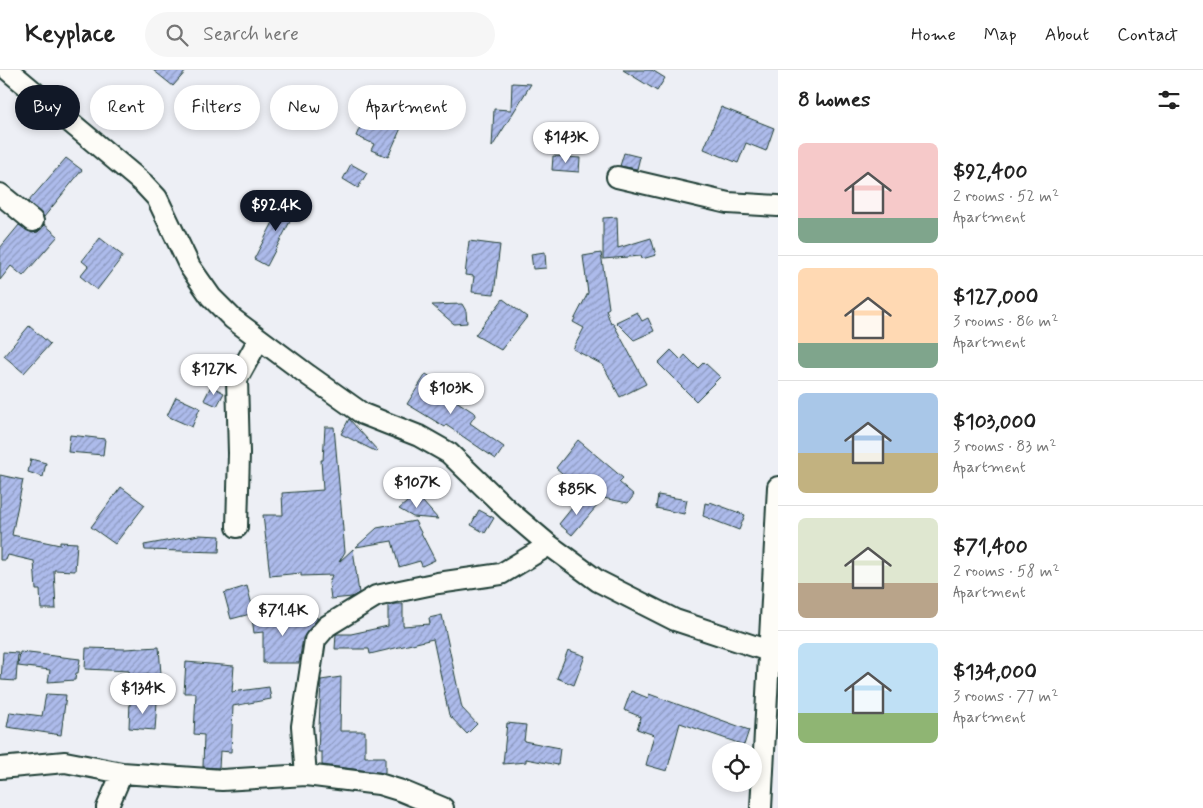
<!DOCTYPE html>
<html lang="en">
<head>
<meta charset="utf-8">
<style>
	body { margin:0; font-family:Mynerve,sans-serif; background:#f6f6f6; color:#222; height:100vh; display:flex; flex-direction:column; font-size:19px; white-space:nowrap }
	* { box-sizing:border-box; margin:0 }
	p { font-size:16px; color:#767676 }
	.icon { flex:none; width:28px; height:28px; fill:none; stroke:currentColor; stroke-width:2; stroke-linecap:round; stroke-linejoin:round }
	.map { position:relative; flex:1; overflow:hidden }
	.side { display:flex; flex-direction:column; background:#fff; width:425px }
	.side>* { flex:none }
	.hud { position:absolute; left:15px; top:15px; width:475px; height:45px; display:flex; gap:10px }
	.controls { position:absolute; left:712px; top:672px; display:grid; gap:10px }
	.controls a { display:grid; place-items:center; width:50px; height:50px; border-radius:50%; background:#fff; box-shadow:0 2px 8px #0003; font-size:25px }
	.price { position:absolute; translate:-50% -42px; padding:0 11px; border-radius:18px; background:#fff; color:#222; font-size:16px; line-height:32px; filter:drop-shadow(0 1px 2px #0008) }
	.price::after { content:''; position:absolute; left:50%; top:30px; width:15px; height:11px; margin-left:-8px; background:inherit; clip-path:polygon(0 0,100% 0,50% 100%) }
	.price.on { background:#111827; color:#fff }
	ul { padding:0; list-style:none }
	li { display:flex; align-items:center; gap:15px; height:125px; padding:0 20px }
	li+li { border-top:1px solid #e0e0e0 }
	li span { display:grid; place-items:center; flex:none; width:140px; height:100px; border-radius:8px; color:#555 }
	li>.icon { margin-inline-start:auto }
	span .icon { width:60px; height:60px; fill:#fffc; stroke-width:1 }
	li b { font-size:21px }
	h2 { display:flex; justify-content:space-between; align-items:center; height:60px; padding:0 20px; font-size:21px }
	.pill { padding:0 18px; border-radius:22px; background:#fff; box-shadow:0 2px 8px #0003; font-size:18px; line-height:45px }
	.pill.on { background:#111827; color:#fff }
	header { display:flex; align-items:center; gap:30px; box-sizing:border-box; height:70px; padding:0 25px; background:#fff; border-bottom:1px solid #e0e0e0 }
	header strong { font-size:24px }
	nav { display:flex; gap:28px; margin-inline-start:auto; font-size:18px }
	.search { width:350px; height:45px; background:#f6f6f6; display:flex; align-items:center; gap:12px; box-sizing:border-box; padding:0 18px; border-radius:28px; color:#767676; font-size:19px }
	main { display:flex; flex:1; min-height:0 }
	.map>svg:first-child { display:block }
	.building { fill:url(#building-hatch); stroke:#1f3d34 }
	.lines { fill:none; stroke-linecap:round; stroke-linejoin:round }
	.street-casing { stroke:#1f3d34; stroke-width:24 }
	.street { stroke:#fdfcf7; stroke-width:20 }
</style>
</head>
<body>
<header>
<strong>Keyplace</strong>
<div class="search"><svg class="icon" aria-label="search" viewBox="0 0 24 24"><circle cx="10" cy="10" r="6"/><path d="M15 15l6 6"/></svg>Search here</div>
<nav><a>Home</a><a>Map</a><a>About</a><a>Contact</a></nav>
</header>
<main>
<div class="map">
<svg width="778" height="738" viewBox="0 0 778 738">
	<defs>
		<pattern id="building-hatch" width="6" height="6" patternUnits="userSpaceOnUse" patternTransform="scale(1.25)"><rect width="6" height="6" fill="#adbbeb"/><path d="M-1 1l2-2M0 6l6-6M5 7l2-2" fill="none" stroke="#8c99bf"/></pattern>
	</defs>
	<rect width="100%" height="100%" fill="#edeff5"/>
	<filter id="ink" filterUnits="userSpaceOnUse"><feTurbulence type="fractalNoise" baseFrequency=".02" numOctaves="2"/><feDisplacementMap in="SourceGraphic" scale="10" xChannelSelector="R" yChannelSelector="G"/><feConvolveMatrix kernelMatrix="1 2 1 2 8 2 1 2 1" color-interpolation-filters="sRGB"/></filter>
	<g filter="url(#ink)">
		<!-- building -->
		<path class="building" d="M153 0H187L173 16Z
			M623 0H652L665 8 657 21Z
			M512 13 531 14 492 77 494 39 511 40Z
			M721 37 774 58 766 81 746 73 738 93 704 79Z
			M366 43 401 58 388 87 371 80 374 74 356 66Z
			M624 83 640 87 637 99 620 96Z
			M553 86 580 88 579 102 552 100Z
			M66 88 82 100 44 147 28 132Z
			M351 94 367 103 358 118 343 109Z
			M285 129 298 136 267 196 254 189Z
			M617 147 618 178 651 168 656 185 642 189 641 186 603 189V148Z
			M44 154 58 166 23 206 11 196 0 210V178L19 155 32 163 38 162Z
			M100 168 123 186 97 220 80 206 88 196 82 191Z
			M469 171 500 175 494 224 472 222 474 206 465 205Z
			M545 182 546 198 533 199 531 184Z
			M601 183 609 238 606 240 611 254 613 253 646 314 620 327 603 295 573 279 584 258 573 252 588 223 583 186Z
			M503 229 527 247 501 280 475 265Z
			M462 234 466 241 467 253 454 254 432 235Z
			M637 242 642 251 648 248 654 261 634 270 616 252Z
			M29 256 50 274 24 303 4 286Z
			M671 280 681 290 685 285 698 298 704 292 720 307 696 331 658 293Z
			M426 304 440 313 437 318 444 323 476 344 470 353 504 377 496 389 446 355 445 357 407 334Z
			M211 316 224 323 217 336 204 330Z
			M176 327 200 338 192 357 167 346Z
			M349 349 378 381 377 382 341 364Z
			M325 357H334L345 482 339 492 353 479 359 523 352 527 331 529 329 513 332 505 301 506V503L270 506 263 445H283L282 423 323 420 321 390H323Z
			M70 365 105 369 103 385 68 382Z
			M578 370 623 408 619 412 634 425 628 433 588 425 556 398Z
			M31 389 46 393 43 407 28 402Z
			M0 405 23 410 12 465 60 475V472L77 473 75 501 54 500 56 539H41L40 520H36L34 491 8 485 6 490H0Z
			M121 417 145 435 115 474 91 457Z
			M416 424 438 449 413 447 399 439Z
			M658 425 687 430 684 444 656 438Z
			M580 428 597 436 572 465 559 454Z
			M710 432 745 445 739 460 703 446 705 433 709 434Z
			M479 440 494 448 485 463 471 455Z
			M415 451 435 490 422 496 420 491 399 497 392 471 356 477 377 458Z
			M199 465 220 466 219 482 145 480 144 475Z
			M247 516 254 543 231 549 224 523Z
			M396 534H403V556L430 554 429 548 442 545 462 638 477 654 467 664 449 645 433 569 370 584 369 579H335L336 564H351L388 556V536Z
			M281 545 318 548 303 568 299 593H263V562L254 563 252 548Z
			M159 577 161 604 130 606 129 601 85 599 86 578 125 579Z
			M568 580 585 586 574 615 557 608Z
			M3 582 18 583 16 611 1 610Z
			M20 582 80 589 78 603H76L75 610 48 612 50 600 18 596Z
			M186 592 234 596 232 622 269 617 271 629 233 636 231 682 220 681 219 698 203 697 204 665 194 664 196 623H184Z
			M341 607 340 661H365V687H385V703L322 695V682H318L321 610Z
			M631 621 648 628 649 624 749 660 744 675 680 653 667 701 646 695 654 665 637 659 641 647 624 640Z
			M46 624 66 625 61 665 7 657 10 642 42 646Z
			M130 630 157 632 155 660 129 658Z
			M507 653 526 655 524 671 560 678 558 695 526 689V692L503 694Z"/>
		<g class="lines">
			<!-- street casing -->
			<g class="street-casing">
				<path id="street" d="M8 0 144 114 157 128 190 197 211 227 233 249 308 305 363 344 419 366 449 383 509 441 549 475 598 511 675 550 778 584
					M617 107 728 133 778 136
					M0 124 33 151
					M237 457 239 383 237 309 259 269
					M0 698 65 692 122 703 222 710 306 705 379 714 402 721 443 738
					M306 705 302 656 315 570 327 556 376 526 438 513 501 504 549 475
					M107 738 122 703
					M761 738 778 417"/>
			</g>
			<!-- street -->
			<use href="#street" class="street"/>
		</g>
	</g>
</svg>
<div class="controls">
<a><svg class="icon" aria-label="locate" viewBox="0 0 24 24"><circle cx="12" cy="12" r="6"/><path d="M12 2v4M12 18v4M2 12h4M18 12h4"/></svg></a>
</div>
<b class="price" style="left:566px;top:94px">$143K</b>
<b class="price on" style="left:276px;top:162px">$92.4K</b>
<b class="price" style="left:214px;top:326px">$127K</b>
<b class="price" style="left:451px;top:345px">$103K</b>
<b class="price" style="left:417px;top:439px">$107K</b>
<b class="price" style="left:577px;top:446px">$85K</b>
<b class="price" style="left:283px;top:567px">$71.4K</b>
<b class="price" style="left:143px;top:645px">$134K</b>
<div class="hud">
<a class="pill on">Buy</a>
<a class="pill">Rent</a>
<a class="pill">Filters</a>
<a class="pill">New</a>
<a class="pill">Apartment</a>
</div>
</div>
<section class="side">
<h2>8 homes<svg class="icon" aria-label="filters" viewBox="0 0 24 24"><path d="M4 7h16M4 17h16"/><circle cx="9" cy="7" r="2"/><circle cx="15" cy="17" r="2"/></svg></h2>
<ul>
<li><span style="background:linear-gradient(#f6c9c9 75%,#7fa58c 0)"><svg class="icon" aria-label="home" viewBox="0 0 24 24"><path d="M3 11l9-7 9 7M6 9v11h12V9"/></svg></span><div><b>$92,400</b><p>2 rooms · 52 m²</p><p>Apartment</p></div></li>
<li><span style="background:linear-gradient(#ffd9b3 75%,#7fa58c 0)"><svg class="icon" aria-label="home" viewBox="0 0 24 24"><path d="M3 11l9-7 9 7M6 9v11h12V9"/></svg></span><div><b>$127,000</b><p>3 rooms · 86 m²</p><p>Apartment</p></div></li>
<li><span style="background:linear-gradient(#a9c7e8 60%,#c2b280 0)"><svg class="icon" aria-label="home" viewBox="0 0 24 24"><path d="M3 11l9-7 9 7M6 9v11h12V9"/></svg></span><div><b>$103,000</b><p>3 rooms · 83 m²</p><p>Apartment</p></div></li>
<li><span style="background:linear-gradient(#dfe7d0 65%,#b9a48a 0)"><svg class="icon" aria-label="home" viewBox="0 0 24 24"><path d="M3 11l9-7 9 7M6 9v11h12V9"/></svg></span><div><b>$71,400</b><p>2 rooms · 58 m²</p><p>Apartment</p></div></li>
<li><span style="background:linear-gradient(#bfe0f5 70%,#8fb573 0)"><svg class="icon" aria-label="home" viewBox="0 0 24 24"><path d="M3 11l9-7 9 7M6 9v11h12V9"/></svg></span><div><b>$134,000</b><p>3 rooms · 77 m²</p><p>Apartment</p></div></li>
</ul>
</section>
</main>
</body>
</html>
